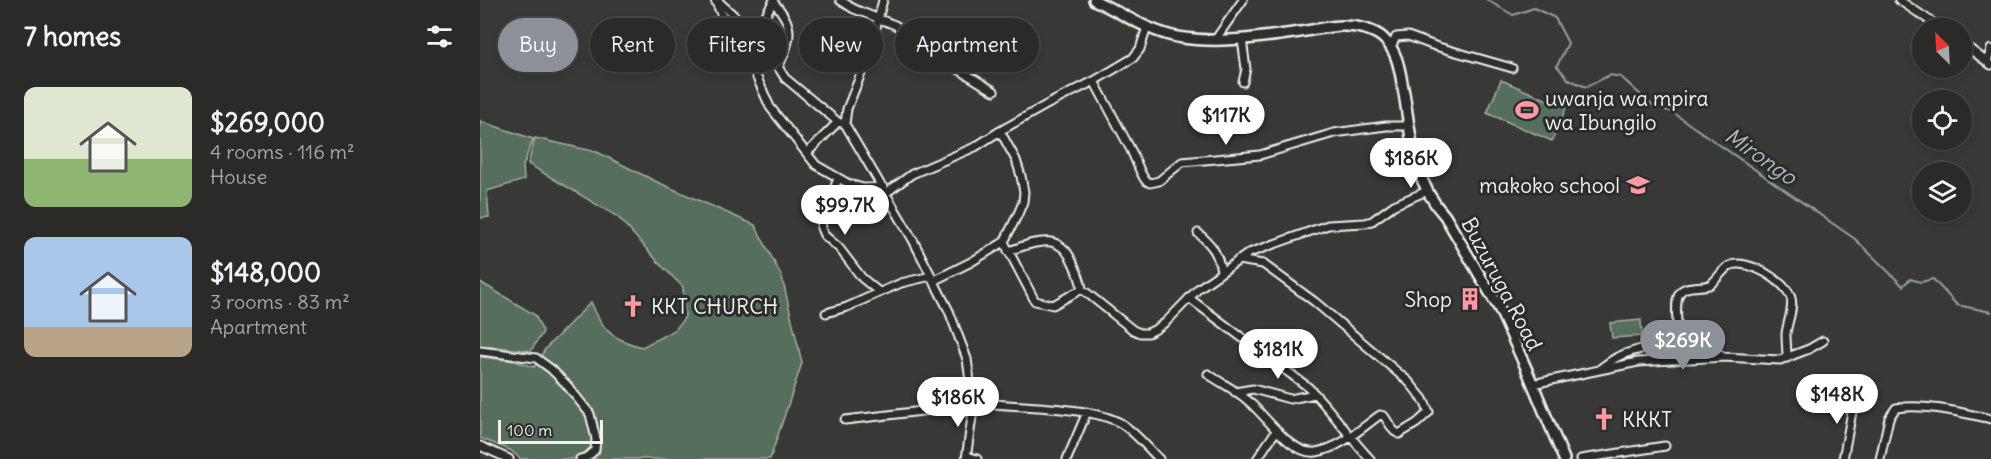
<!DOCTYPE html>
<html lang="en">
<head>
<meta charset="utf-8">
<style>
	body { margin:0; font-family:Delius,sans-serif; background:#363734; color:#f1f3f6; height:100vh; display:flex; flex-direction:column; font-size:22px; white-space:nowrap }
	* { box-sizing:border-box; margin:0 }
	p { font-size:20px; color:#a5a7a8 }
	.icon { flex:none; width:33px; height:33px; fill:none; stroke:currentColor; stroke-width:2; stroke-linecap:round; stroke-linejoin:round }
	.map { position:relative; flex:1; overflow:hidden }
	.drawer { display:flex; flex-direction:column; background:#2a2b28; width:480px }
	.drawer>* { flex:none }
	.hud { position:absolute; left:18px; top:18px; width:570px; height:54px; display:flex; gap:12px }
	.needle { width:39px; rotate:336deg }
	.fabs { position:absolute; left:1432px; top:18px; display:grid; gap:12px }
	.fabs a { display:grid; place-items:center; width:60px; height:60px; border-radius:50%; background:#2a2b28; box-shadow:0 3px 9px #0003,0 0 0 2px #464745; font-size:30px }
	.scale { position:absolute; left:18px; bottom:15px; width:105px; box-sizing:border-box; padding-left:6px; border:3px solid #f4f1e8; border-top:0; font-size:16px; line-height:21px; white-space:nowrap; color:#f4f1e8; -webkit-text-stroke:4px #2a2d2e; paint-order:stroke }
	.price { position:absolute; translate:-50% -51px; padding:0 14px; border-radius:21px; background:#fff; color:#222; font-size:20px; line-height:39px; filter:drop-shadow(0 2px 3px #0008) }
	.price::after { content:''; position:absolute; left:50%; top:36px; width:18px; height:14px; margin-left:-9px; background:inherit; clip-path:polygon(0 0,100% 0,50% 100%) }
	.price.active { background:#8c9099; color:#fff }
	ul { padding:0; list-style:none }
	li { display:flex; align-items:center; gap:18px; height:150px; padding:0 24px }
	li span { display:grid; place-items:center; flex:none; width:168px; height:120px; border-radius:12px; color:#555 }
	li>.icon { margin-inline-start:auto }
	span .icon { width:72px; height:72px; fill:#fffc; stroke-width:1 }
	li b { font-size:26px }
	h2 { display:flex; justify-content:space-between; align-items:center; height:72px; padding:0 24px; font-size:26px }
	.chip { padding:0 21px; border-radius:27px; background:#2a2b28; box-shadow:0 3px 9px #0003,0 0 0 2px #464745; font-size:21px; line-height:54px }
	.chip.active { background:#8c9099; color:#fff }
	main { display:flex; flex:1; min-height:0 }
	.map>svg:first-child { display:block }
	.green { fill:#566e5c; stroke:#a5b0a2; stroke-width:1.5 }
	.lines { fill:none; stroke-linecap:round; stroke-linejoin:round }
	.stream { stroke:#939ea4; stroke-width:2 }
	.minor-casing { stroke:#f4f1e8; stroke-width:11 }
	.secondary-casing { stroke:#f4f1e8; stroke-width:14 }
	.minor { stroke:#2a2d2e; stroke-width:7 }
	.secondary { stroke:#2a2d2e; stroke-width:9 }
	.labels { text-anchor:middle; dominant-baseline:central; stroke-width:6; stroke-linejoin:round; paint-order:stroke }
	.poi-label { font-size:21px; fill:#f4f1e8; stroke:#2a2d2e; text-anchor:start }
	.street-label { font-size:21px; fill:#f4f1e8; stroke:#2a2d2e }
	.water-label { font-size:22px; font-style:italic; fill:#b4b9ba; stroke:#2a2d2e }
</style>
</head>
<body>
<main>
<section class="drawer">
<h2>7 homes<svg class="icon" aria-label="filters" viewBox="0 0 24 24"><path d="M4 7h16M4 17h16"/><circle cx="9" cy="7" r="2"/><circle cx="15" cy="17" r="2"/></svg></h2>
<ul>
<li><span style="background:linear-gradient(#dfe7d0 60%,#8fb573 0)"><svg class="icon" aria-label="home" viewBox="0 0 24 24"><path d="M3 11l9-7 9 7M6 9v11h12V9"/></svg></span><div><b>$269,000</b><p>4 rooms · 116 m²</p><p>House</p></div></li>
<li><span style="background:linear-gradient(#a9c7e8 75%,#b9a48a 0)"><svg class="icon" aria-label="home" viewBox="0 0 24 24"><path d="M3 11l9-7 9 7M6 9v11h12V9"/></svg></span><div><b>$148,000</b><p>3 rooms · 83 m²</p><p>Apartment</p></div></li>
</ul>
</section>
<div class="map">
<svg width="1511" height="459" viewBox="0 0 1511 459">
	<rect width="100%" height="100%" fill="#383936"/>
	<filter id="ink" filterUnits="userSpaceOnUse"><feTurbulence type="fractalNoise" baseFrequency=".0167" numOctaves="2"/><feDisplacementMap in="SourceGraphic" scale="12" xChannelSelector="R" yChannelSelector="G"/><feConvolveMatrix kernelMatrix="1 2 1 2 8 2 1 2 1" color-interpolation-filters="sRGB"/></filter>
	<g filter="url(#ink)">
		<!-- green -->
		<path class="green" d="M1021 80 1086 108 1072 141 1007 113Z
			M0 121 53 139 43 166 44 180 7 191 9 217 0 218Z
			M55 138 117 152 175 181 275 225 302 277 322 363 290 459H41L30 450 0 438V357L35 361 54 367 66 348 111 302C123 331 131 339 162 347L195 330 205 317 203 287 180 264 138 217 48 164Z
			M0 282 55 315 63 332 51 351 0 345Z
			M1161 320 1162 336 1132 338 1130 323Z"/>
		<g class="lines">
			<!-- stream -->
			<path class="stream" d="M1007 0 1033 15 1054 8 1075 18 1088 43 1077 66 1088 79 1106 87 1130 75 1141 77 1173 106 1192 112 1375 239 1423 286 1430 279 1441 282 1453 279 1477 305 1511 312"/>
			<!-- minor casing -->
			<g class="minor-casing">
				<path id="minor" d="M235 0 242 16 258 35 290 107 336 165 369 184 383 188 403 187
					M237 0 282 41 305 78 358 122 365 124
					M360 0 374 9 415 25 478 69 514 91
					M403 0 390 51 367 109 365 124 433 240 469 311 487 359 492 396 494 401 501 403C538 407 613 406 642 424 656 433 667 447 679 459
					M1419 0 1461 28
					M293 2C317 26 310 41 298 68
					M275 34 294 0
					M762 39 766 69 763 82
					M735 40 763 0
					M1482 43 1511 65
					M911 47 916 37 928 36 955 46 1032 68
					M266 54 282 41
					M1507 62 1511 49
					M614 81 651 150 661 173 665 180 670 183 679 181 702 162 780 155 854 133 906 126H929
					M327 153 358 122
					M358 179 344 212 341 228 344 235 359 248 382 278 399 292
					M406 193 432 174 495 147 520 131 568 104 614 81 653 58 660 49 667 27
					M718 233C732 245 738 253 741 271
					M524 242 555 301 573 305 602 289 653 330 660 333H668L676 329 686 322 719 288 769 253 848 225 885 223 892 221 914 205 947 191
					M528 251C554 243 579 230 593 263 597 271 601 280 602 289
					M453 281 491 262 524 242 538 214 543 202 544 192 541 176 536 160 520 131
					M709 298 828 387C851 409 868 436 890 459
					M346 313 367 307 421 283 451 276
					M1193 335 1223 345 1244 357
					M0 351 56 358 71 369 86 384 110 414 116 439 115 450 107 457 100 459
					M1121 368C1128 363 1134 358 1142 355 1159 348 1184 346 1197 331 1198 321 1194 304 1199 294 1204 284 1220 288 1229 285 1237 281 1241 271 1249 266 1266 257 1306 281 1311 298 1314 309 1307 323 1306 334 1306 342 1307 350 1307 358
					M728 374C741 383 756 390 767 400 785 414 811 456 836 452 861 448 880 429 900 415L904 416 914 431 919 434 937 423 949 412 943 399 929 382 835 302 783 264 758 260
					M1052 384 1158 362 1244 357 1300 360 1329 349 1343 341
					M755 392 773 389 810 399 835 394
					M365 420 494 405
					M0 446 29 459
					M487 456 497 459
					M486 459 494 403
					M587 459 607 412
					M777 459 796 431
					M1101 459 1185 446
					M1363 459 1375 396
					M1400 459 1409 418 1416 408C1445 403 1483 413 1511 419"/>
			</g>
			<!-- secondary casing -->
			<g class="secondary-casing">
				<path id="secondary" d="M614 0C641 13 668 31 697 37 738 44 780 38 820 32 834 30 851 25 865 26 877 26 894 30 903 38 919 52 920 74 924 93 931 136 933 182 965 216L1020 310 1046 368 1084 459"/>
			</g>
			<!-- minor -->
			<use href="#minor" class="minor"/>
			<!-- secondary -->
			<use href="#secondary" class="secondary"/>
		</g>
	</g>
	<!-- icons -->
	<defs>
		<g id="stadium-bare" transform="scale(1.8)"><path d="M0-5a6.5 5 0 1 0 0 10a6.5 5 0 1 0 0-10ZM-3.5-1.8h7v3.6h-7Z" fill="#ff9aa2" stroke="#2a2d2e" stroke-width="2.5" paint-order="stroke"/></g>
		<g id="school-bare" transform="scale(1.8)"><path d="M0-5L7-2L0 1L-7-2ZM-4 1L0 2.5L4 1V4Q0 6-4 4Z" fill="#ff9aa2" stroke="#2a2d2e" stroke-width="2.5" paint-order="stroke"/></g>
		<g id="building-bare" transform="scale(1.8)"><path d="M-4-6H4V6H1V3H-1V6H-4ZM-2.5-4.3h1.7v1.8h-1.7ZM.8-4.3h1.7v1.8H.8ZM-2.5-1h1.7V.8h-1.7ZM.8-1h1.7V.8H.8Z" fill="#ff9aa2" stroke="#2a2d2e" stroke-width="2.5" paint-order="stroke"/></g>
		<g id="church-bare" transform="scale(1.8)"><path d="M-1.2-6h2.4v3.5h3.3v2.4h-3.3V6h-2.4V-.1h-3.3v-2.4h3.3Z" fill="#ff9aa2" stroke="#2a2d2e" stroke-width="2.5" paint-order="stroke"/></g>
	</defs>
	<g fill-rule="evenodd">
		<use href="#stadium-bare" x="1047" y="110"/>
		<use href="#school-bare" x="1158" y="185"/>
		<use href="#building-bare" x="990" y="299"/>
		<use href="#church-bare" x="153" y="306"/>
		<use href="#church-bare" x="1124" y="419"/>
	</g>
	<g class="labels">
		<!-- poi labels -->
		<g class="poi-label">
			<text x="1065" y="98">uwanja wa mpira<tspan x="1065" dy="24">wa Ibungilo</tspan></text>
			<text x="1140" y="185" text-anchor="end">makoko school</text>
			<text x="972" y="299" text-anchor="end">Shop</text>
			<text x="171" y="306">KKT CHURCH</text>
			<text x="1142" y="419">KKKT</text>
		</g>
		<!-- street labels -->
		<g class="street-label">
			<text transform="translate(1022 284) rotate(62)">Buzuruga Road</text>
		</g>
		<!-- water labels -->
		<g class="water-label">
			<text transform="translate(1281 156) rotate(35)">Mirongo</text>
		</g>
	</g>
</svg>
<div class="fabs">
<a><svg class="needle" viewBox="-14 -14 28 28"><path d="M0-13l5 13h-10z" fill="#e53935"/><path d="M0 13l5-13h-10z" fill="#a5a7a8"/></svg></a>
<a><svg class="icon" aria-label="locate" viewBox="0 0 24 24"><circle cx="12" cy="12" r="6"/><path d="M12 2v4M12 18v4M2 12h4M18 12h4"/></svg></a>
<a><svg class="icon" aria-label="layers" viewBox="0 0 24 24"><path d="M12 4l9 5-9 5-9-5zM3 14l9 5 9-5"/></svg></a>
</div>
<div class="scale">100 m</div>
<b class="price" style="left:746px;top:146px">$117K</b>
<b class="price" style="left:931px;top:189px">$186K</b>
<b class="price" style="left:365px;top:236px">$99.7K</b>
<b class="price active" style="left:1203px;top:371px">$269K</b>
<b class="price" style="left:798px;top:380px">$181K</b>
<b class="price" style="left:1357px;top:425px">$148K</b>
<b class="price" style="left:478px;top:428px">$186K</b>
<div class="hud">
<a class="chip active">Buy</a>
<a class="chip">Rent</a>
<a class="chip">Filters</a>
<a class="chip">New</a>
<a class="chip">Apartment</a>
</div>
</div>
</main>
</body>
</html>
